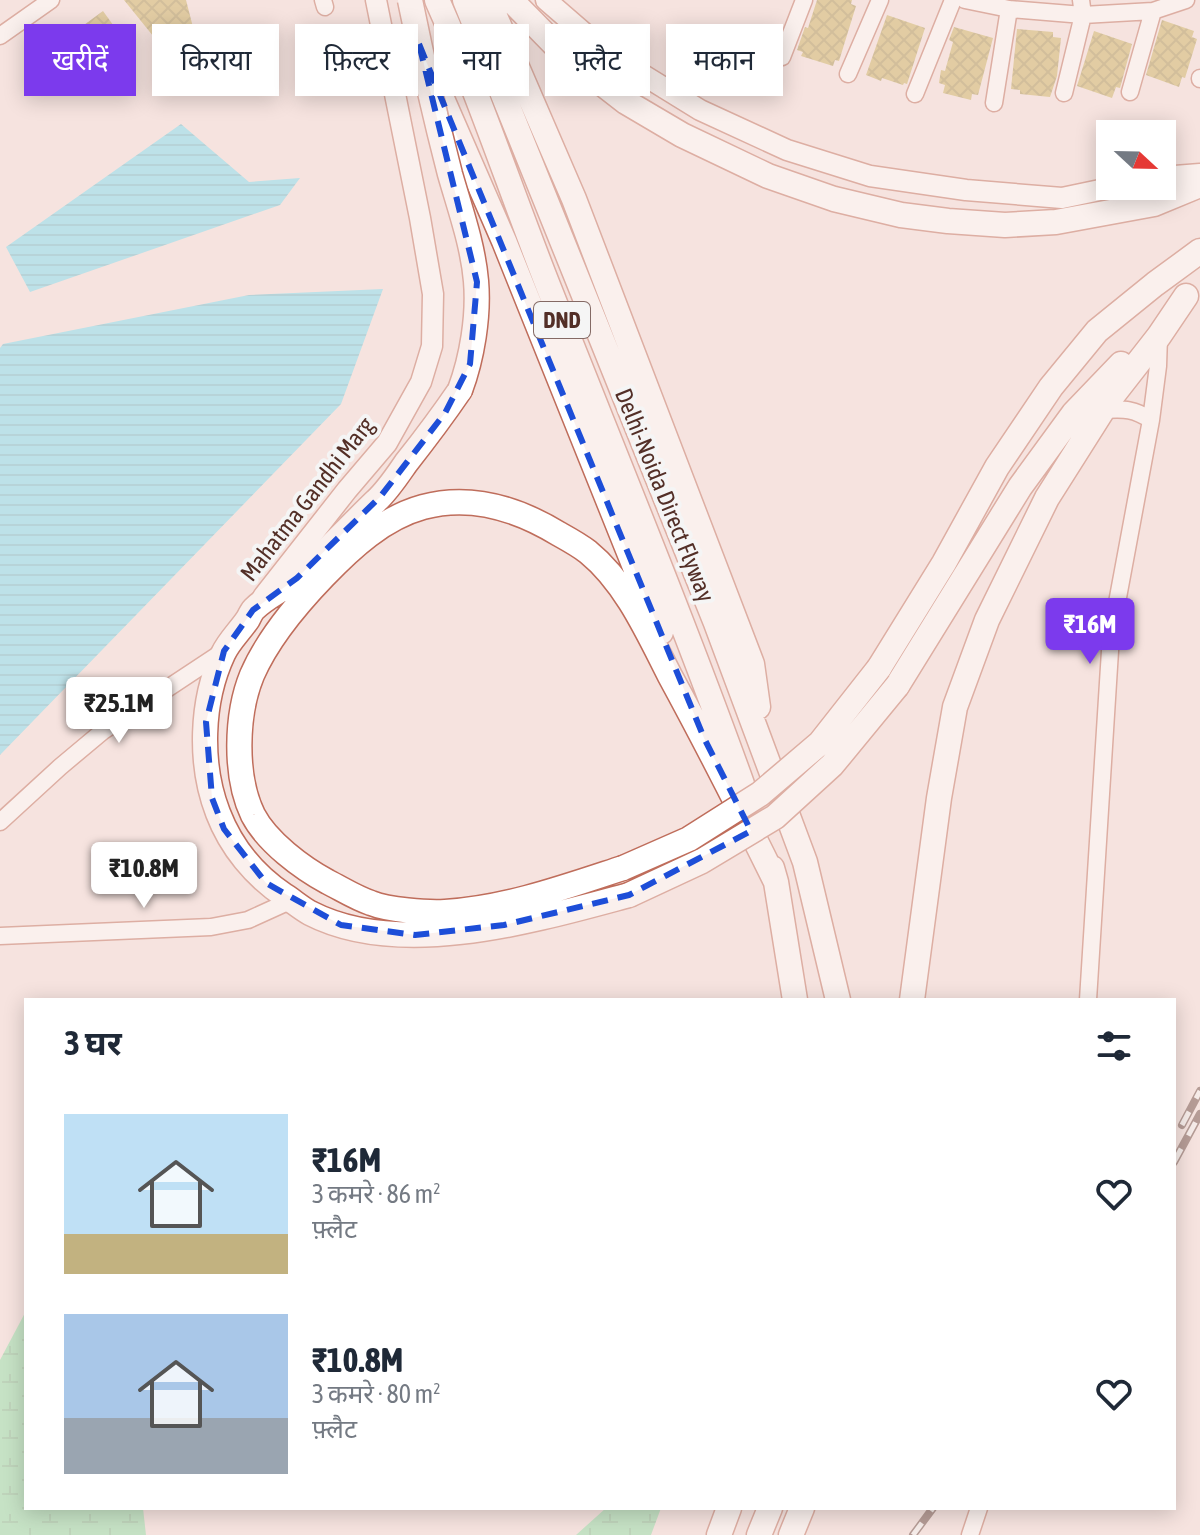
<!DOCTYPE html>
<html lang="hi">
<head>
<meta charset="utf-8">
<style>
	body { margin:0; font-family:"Asap Condensed","Noto Sans Devanagari",sans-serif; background:#f2f2f3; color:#1f2937; height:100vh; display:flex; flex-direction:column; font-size:30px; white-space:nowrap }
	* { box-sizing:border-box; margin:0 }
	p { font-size:26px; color:#747a83 }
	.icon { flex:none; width:44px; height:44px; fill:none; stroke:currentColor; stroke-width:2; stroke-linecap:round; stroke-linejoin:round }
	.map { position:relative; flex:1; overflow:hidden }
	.sheet { position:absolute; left:24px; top:998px; width:1152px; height:512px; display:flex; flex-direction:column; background:#fff; border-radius:0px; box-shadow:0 4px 20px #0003 }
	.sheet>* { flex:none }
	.guide { position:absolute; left:24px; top:24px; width:1152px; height:72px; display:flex; gap:16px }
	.needle { width:52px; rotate:112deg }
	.tools { position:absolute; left:1096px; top:120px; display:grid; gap:16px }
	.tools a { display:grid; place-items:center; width:80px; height:80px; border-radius:0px; background:#fff; box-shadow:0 4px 20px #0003; font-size:40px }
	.price { position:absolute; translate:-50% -68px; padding:0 18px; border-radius:8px; background:#fff; color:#222; font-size:26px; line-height:52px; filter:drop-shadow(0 2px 4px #0008) }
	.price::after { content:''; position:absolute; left:50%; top:48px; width:24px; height:18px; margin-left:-12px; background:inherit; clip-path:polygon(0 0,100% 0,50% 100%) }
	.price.active { background:#7c3aed; color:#fff }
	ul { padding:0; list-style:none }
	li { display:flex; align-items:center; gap:24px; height:200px; padding:0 40px }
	li span { display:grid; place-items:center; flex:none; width:224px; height:160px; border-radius:0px; color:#555 }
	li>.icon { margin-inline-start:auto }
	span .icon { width:96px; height:96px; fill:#fffc; stroke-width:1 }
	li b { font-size:34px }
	h2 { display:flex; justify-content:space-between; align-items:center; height:96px; padding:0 40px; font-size:34px }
	.tag { padding:0 28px; border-radius:0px; background:#fff; box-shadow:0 4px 20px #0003; font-size:28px; line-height:72px }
	.tag.active { background:#7c3aed; color:#fff }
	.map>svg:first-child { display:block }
	.wetland { fill:url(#wetland-marsh) }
	.water { fill:url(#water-rules) }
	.building { fill:url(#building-cross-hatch) }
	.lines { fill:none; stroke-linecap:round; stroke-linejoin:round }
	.minor-casing { stroke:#bf6d5b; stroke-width:19 }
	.major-casing { stroke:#bf6d5b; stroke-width:23 }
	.highway-casing { stroke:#bf6d5b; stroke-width:27 }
	.minor { stroke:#fff; stroke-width:16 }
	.major { stroke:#fff; stroke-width:20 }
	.highway { stroke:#fff; stroke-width:24 }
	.rail-casing { stroke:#68463f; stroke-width:8 }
	.rail { stroke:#f5f5f5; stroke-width:5; stroke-dasharray:15; stroke-linecap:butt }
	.highway-bridge-casing { stroke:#bf6d5b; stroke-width:27; stroke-linecap:butt }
	.highway-bridge { stroke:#fff; stroke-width:24 }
	.marked { fill:none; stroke:#1d4ed8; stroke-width:6; stroke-dasharray:16 10; stroke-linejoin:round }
	.labels { text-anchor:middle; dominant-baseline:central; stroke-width:8; stroke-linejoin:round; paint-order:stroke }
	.shield { fill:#f5f5f5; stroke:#846a65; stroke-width:2 }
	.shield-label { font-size:22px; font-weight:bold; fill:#532f27 }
	.street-label { font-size:24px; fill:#532f27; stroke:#f5f5f5 }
</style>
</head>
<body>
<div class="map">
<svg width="1200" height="1535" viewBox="0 0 1200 1535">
	<defs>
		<pattern id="wetland-marsh" width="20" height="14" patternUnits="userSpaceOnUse" patternTransform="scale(2)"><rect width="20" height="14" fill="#8ddfa7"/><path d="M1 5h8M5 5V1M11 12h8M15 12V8" fill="none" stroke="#7cc090"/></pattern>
		<pattern id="water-rules" width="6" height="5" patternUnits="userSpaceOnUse" patternTransform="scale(2)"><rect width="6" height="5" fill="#78ddf3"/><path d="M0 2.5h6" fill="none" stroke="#6abed0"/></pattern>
		<pattern id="building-cross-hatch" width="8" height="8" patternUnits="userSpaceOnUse" patternTransform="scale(2)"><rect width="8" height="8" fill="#c9b05b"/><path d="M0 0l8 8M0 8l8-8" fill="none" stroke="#a6904b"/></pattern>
	</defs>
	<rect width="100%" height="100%" fill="#f6e3df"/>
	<!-- wetland -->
	<path class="wetland" d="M26 1311V1508H143L146 1535H0V1360Z
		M606 1508H661L651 1535H576Z"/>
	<!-- water -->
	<path class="water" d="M181 124 249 182 300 178 280 205 30 292 6 247Z
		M383 289 341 404 0 755V348L3 344 249 295Z"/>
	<!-- building -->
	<path class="building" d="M124 0H186L195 35 166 52Z
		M817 0H852L851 4 856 6 839 61 835 60 833 66 801 56 803 52 797 50 805 27 808 28Z
		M103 11 129 47 99 69 73 33Z
		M887 15 925 28 907 84 904 83 903 85 882 78 881 81 866 75Z
		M1162 20 1194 31 1192 37 1197 39 1185 78 1182 77 1179 87 1146 75Z
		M954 27 993 38 978 95 972 94 971 100 943 93 945 85 939 83 941 70 945 71 953 42 949 40Z
		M1017 29 1053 32V37L1061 38 1057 76 1050 97 1020 94V90L1011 89Z
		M1094 31 1132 44 1120 88 1116 87 1112 98 1077 86Z"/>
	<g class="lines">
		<!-- minor casing -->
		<g class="minor-casing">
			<path id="minor" d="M323 0 325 7
				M965 0 1009 9 1083 15 1153 11 1186 0
				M0 36 51 0
				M782 57 804 0
				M848 74 880 0
				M1200 79V78
				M1130 92 1153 11
				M1064 93 1083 15 1081 0
				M915 94 953 0
				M994 103 1009 9
				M1103 410C1124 409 1133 408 1151 420
				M0 822 60 767 103 731 224 651
				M0 936 211 927 248 920 292 900
				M1088 1000 1111 635 1151 420 1158 366 1159 336
				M970 1535 979 1508"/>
		</g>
		<!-- major casing -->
		<g class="major-casing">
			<path id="major" d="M546 0 606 52 700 110 787 150 870 176 966 190 1062 198 1119 186
				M1162 177 1200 174
				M263 597 347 490 387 443 421 382 432 346 433 294 420 218 376 0"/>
		</g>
		<!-- highway casing -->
		<g class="highway-casing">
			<path id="highway" d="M437 0C479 94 511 192 549 288 614 453 682 617 742 784
				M465 0 716 623 805 862 838 1000
				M488 0 574 199 752 664 758 707
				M511 0 563 53 626 102 682 135 768 176 834 199 901 215 948 221 1005 225 1056 222 1154 204 1200 185
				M433 78 504 241 661 632
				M460 390C443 415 425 439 406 463 397 476 388 490 376 501 350 526 325 553 298 577 285 589 267 596 254 609 252 611 249 617 248 619 240 631 229 641 223 654 201 701 199 764 218 813 231 847 255 876 285 896 293 901 301 908 310 913 401 960 536 920 629 895
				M879 668 944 563 997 467 1051 387 1097 331 1155 284 1200 251
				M897 686 1020 487 1074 413 1121 364
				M623 868C565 887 507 908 445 912 427 913 388 910 371 903 356 898 342 889 328 882 302 868 267 842 253 815 234 776 236 714 252 675 268 638 296 605 324 576 351 548 383 518 423 507 471 494 518 509 559 534 568 539 579 545 588 552 626 583 648 633 670 676 707 744 742 813 776 882
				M772 868 776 882 795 1000
				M912 1000 939 798 955 707 987 620 1047 498 1109 400 1159 336 1186 296
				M719 1535 729 1508
				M759 1535 770 1508
				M791 1535 802 1508"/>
		</g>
		<!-- minor -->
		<use href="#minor" class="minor"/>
		<!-- major -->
		<use href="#major" class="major"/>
		<!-- highway -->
		<use href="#highway" class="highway"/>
		<!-- rail casing -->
		<g class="rail-casing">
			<path id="rail" d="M1182 1125 1200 1091
				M1174 1162 1200 1114
				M913 1535 933 1508"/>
		</g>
		<!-- rail -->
		<use href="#rail" class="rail"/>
		<!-- highway-bridge casing -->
		<g class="highway-bridge-casing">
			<path id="highway-bridge" d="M410 0C422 59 435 116 450 174 460 209 473 245 476 281 479 316 472 358 460 390
				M623 868 689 839 760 794 820 743 879 668
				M629 895 702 861 775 817 832 765 897 686"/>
		</g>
		<!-- highway-bridge -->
		<use href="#highway-bridge" class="highway-bridge"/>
	</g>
	<!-- marked area -->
	<path d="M0 0H1200V1535H0ZM419 44 704 738 751 831 629 895 504 925 415 935 341 925 266 883 224 829 212 798 206 722 224 651 253 610 297 578 380 497 445 413 470 364 477 282Z" fill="#f6e3df" fill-opacity=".55" fill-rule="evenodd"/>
	<path class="marked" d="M419 44 704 738 751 831 629 895 504 925 415 935 341 925 266 883 224 829 212 798 206 722 224 651 253 610 297 578 380 497 445 413 470 364 477 282Z"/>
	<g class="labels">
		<!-- shield labels -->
		<rect class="shield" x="534" y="302" width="56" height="36" rx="6"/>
		<g class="shield-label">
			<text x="562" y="320">DND</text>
		</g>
		<!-- street labels -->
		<g class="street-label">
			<text transform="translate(665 495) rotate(68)">Delhi-Noida Direct Flyway</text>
			<text transform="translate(307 499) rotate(-52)">Mahatma Gandhi Marg</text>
		</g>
	</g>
</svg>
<div class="tools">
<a><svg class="needle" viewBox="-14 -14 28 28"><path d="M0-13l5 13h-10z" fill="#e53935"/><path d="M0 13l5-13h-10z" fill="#747a83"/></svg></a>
</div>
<b class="price active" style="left:1090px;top:666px">₹16M</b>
<b class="price" style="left:119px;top:745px">₹25.1M</b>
<b class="price" style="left:144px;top:910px">₹10.8M</b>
<div class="guide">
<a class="tag active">खरीदें</a>
<a class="tag">किराया</a>
<a class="tag">फ़िल्टर</a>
<a class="tag">नया</a>
<a class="tag">फ़्लैट</a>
<a class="tag">मकान</a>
</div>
<section class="sheet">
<h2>3 घर<svg class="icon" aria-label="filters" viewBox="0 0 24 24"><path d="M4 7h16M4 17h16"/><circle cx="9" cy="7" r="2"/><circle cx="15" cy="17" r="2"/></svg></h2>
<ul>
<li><span style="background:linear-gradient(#bfe0f5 75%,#c2b280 0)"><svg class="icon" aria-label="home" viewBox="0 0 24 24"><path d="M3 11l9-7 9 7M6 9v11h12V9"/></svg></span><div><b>₹16M</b><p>3 कमरे · 86 m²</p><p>फ़्लैट</p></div><svg class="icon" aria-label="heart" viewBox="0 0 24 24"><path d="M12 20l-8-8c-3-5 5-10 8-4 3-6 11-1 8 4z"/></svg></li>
<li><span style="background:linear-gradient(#a9c7e8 65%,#9aa5b1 0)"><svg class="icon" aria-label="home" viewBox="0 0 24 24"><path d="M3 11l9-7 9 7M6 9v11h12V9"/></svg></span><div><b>₹10.8M</b><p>3 कमरे · 80 m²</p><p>फ़्लैट</p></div><svg class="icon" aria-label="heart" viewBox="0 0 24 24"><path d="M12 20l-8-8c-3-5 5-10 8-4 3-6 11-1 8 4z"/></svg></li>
</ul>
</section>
</div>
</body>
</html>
